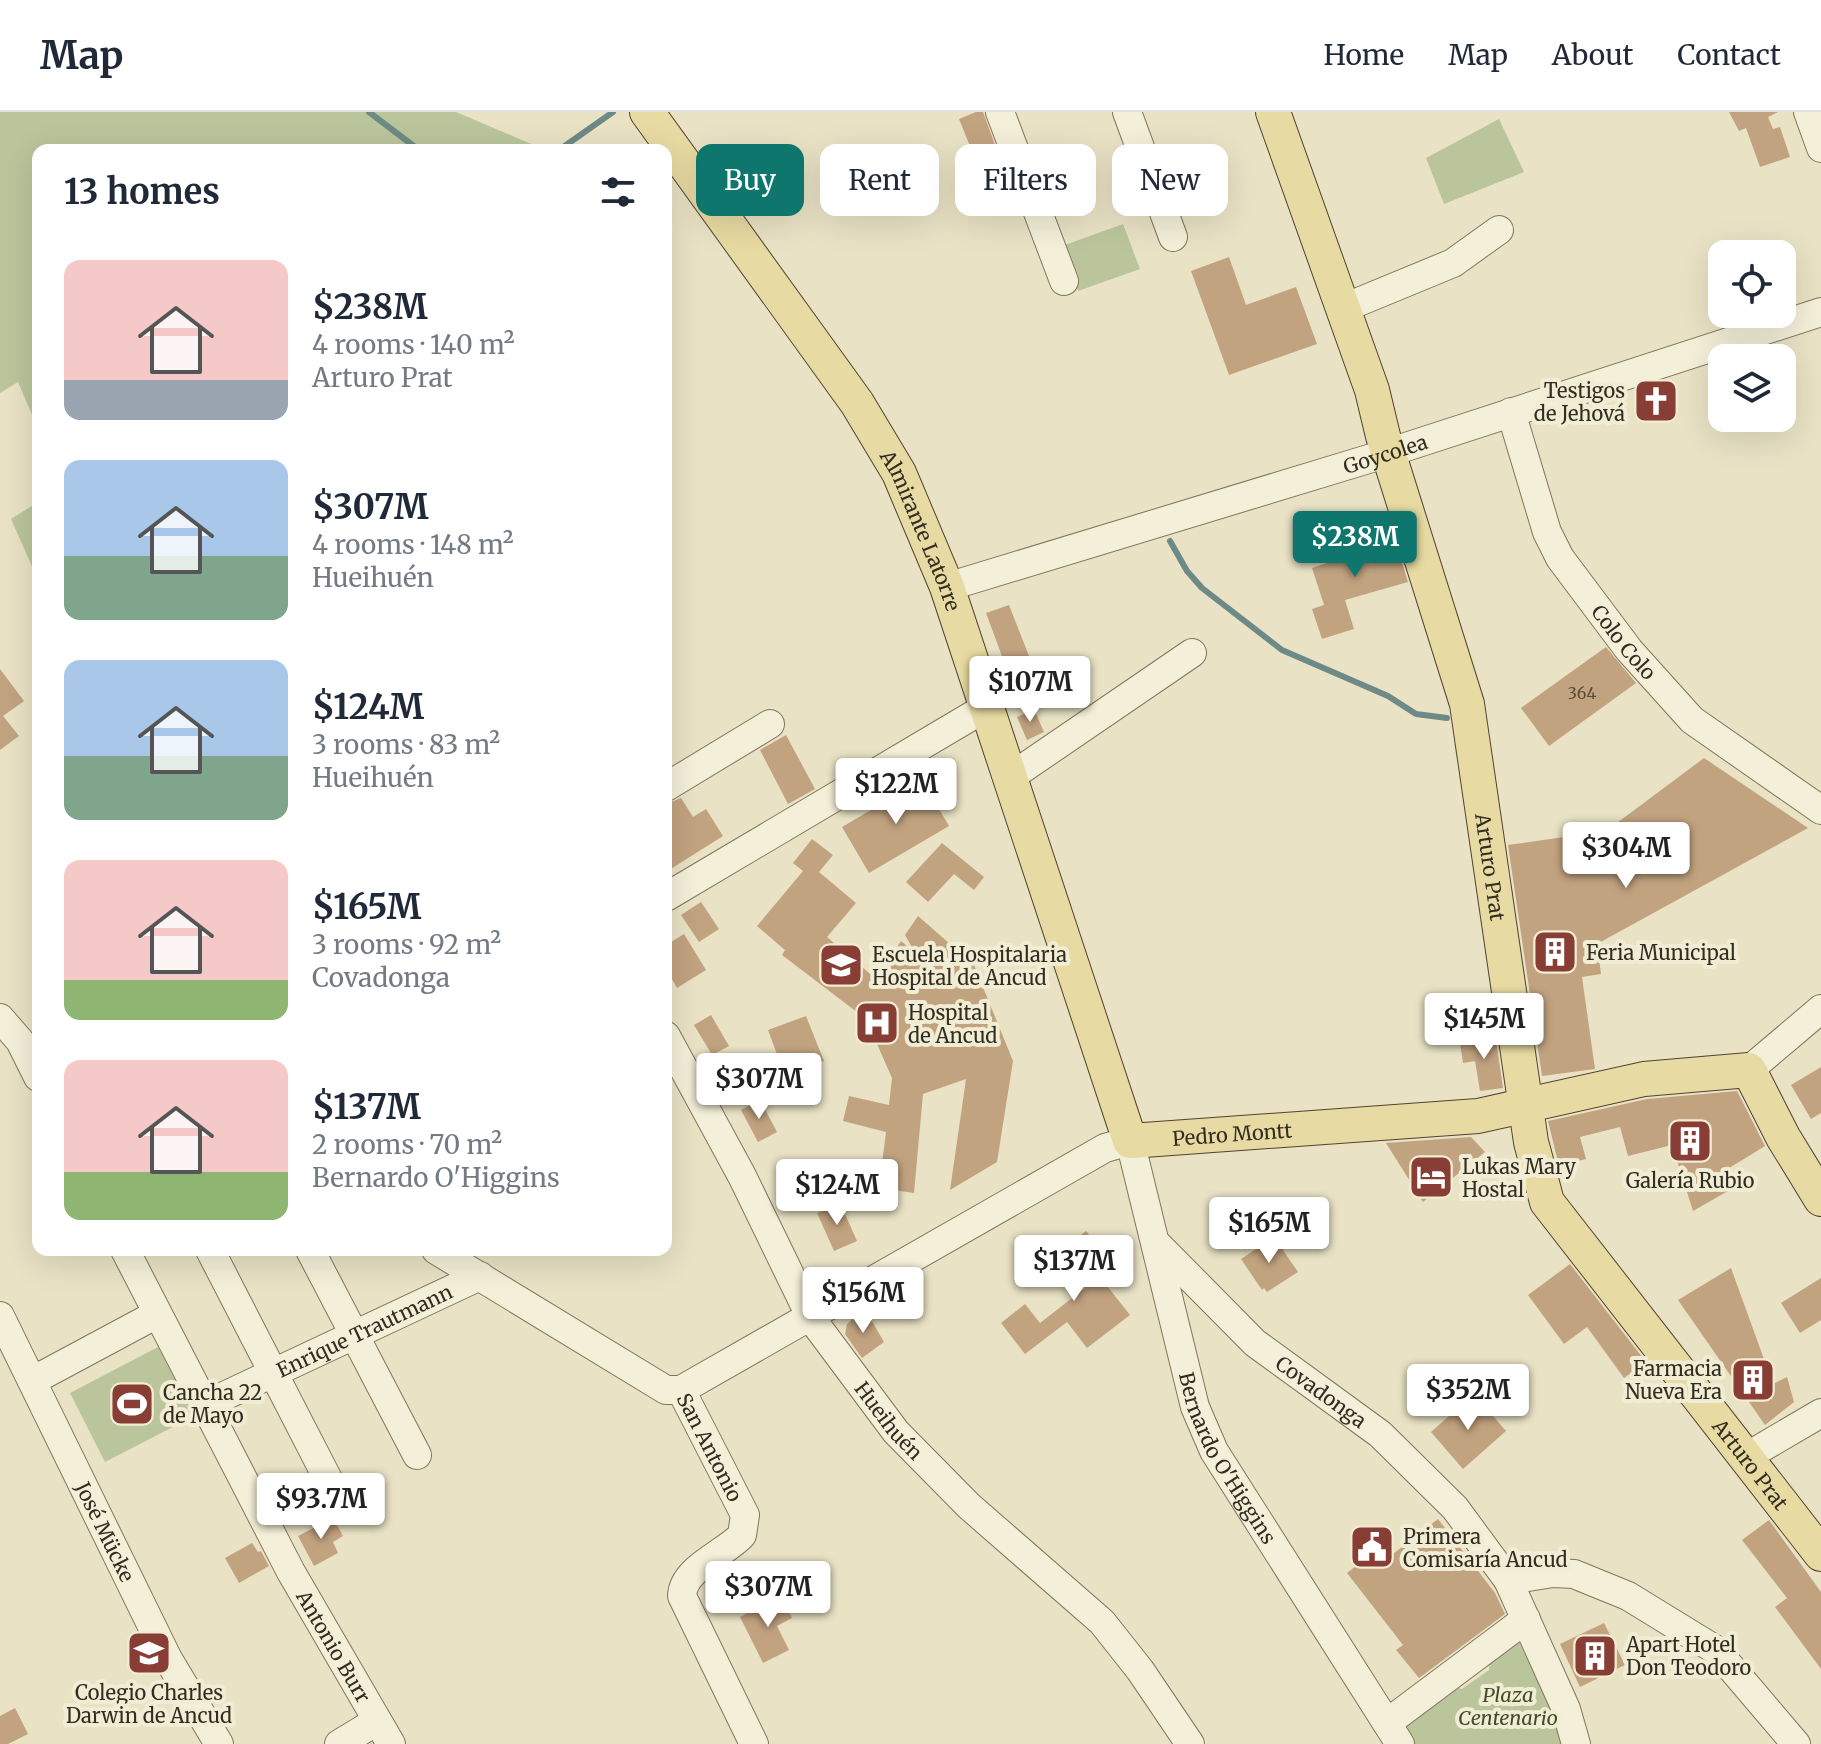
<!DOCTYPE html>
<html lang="en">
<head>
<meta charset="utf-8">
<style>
	body { margin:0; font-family:Merriweather,serif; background:#f6f6f7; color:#1f2937; height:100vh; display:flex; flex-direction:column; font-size:30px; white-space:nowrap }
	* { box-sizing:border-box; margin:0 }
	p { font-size:26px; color:#747a83 }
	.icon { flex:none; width:44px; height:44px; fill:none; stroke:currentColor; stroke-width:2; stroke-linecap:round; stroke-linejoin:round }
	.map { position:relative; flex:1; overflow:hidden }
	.side { position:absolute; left:32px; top:32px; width:640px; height:1112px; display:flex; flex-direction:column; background:#fff; border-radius:16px; box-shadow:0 8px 32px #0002 }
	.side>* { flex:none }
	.banner { position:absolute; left:696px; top:32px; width:760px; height:72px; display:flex; gap:16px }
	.tools { position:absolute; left:1708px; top:128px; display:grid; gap:16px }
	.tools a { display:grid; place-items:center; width:88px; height:88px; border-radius:16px; background:#fff; box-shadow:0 8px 32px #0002; font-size:40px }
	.price { position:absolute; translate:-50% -68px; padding:0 18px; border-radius:8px; background:#fff; color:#222; font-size:26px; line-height:52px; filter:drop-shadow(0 2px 4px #0008) }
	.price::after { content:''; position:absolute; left:50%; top:48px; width:24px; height:18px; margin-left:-12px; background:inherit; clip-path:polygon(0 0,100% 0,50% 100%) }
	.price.active { background:#0f766e; color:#fff }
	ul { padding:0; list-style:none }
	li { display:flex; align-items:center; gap:24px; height:200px; padding:0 32px }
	li span { display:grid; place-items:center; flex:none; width:224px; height:160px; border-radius:16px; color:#555 }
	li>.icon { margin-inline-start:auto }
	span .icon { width:96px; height:96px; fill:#fffc; stroke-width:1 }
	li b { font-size:34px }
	h2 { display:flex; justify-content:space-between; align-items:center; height:96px; padding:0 32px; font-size:34px }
	.chip { padding:0 28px; border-radius:16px; background:#fff; box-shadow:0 8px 32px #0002; font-size:28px; line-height:72px }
	.chip.active { background:#0f766e; color:#fff }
	header { display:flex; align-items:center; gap:48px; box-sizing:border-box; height:112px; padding:0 40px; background:#fff; border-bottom:2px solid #e0e1e3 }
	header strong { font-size:38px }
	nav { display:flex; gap:44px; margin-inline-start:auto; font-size:28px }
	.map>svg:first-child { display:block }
	.green { fill:#bbc59b }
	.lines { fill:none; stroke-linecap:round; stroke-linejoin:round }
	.stream { stroke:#6e8a86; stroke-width:6 }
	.building { fill:#c2a380 }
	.minor-casing { stroke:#81755d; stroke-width:30 }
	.major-casing { stroke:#504331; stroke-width:36 }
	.minor { stroke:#f4efd8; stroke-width:28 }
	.major { stroke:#e7daa2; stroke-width:34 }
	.labels { text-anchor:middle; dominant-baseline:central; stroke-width:8; stroke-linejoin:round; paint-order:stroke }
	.number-label { font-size:16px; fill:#574a38 }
	.poi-label { font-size:20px; fill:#332c20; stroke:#f1ecd4; text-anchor:start }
	.street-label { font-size:20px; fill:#332c20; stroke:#f1ecd4 }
	.park-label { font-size:20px; font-style:italic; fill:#404d29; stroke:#f1ecd4 }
</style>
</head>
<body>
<header>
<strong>Map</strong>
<nav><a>Home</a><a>Map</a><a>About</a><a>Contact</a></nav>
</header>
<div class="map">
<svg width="1821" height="1632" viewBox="0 0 1821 1632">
	<rect width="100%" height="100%" fill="#e9e2c5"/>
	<!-- green -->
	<path class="green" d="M0 0H456L536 34 532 38H38V317L18 270 0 281Z
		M1499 7 1524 60 1444 92 1426 46Z
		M1123 112 1140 157 1078 179 1062 134Z
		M38 390V468L11 407Z
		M158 1235 194 1304 105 1350 70 1281Z
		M1523 1522 1553 1599 1561 1632H1410L1404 1621 1405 1607 1451 1574 1462 1577 1489 1558 1490 1545Z"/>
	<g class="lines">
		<!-- stream -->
		<path class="stream" d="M369 0 415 35 430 38
			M559 38 613 0
			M1170 429 1187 459 1202 476 1282 538 1388 584 1416 602 1447 606"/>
	</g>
	<!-- building -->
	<path class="building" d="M976 0H983L1010 74 964 91 957 70 981 61 959 7Z
		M1729 0H1778L1768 5 1773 17 1780 15 1790 45 1760 55 1746 16 1739 19Z
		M1229 145 1246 193 1296 175 1317 232 1229 263 1191 159Z
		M1392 419 1408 470 1345 488 1354 517 1322 527 1312 497 1324 493 1312 456 1330 450 1327 438Z
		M1009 493 1033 554 1009 563 986 501Z
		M1606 535 1636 571 1549 634 1521 596Z
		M0 557 24 589 3 604 19 624 0 638Z
		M1034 597 1044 620 1027 628 1017 605Z
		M786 623 815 677 788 692 760 638Z
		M1704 646 1808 716 1597 832 1601 862 1582 865 1595 957 1542 964 1508 733 1571 724 1574 743Z
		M922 668 949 714 869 761 842 715Z
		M681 686 693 705 706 697 723 724 666 760V692Z
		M812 727 833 743 819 760 856 791 827 825 876 867 901 829 916 842 905 823 918 804 974 853 1013 949 997 1050 950 1078 966 967 923 982 914 1081 879 1076 886 1020 843 1009 849 984 889 993 892 966 866 907 782 843 785 838 757 814 803 759 793 751Z
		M942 731 984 765 974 778 954 762 928 790 906 770Z
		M701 790 719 817 699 830 681 803Z
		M684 822 706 858 677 876 666 857V833Z
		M711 903 729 934 712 943 694 913Z
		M806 904 824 949 785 964 768 918Z
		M1495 921 1503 976 1480 979 1475 949 1463 951 1460 931 1487 926 1486 922Z
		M1821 955V1001L1811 1007 1791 973Z
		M1737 979 1765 1034 1726 1058 1735 1075 1693 1099 1672 1033 1628 1044 1620 1015 1580 1025 1586 1047 1559 1054 1548 1009 1647 987Z
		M760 988 777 1020 758 1030 741 998Z
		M1471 1025 1485 1040 1423 1090 1386 1031Z
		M840 1091 857 1129 834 1139 817 1101Z
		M1086 1119 1106 1144 1101 1147 1106 1153 1096 1160 1130 1203 1087 1236 1067 1210 1025 1242 1001 1211 1025 1192 1040 1211 1085 1176 1058 1141Z
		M1274 1125 1298 1160 1267 1180 1264 1176 1262 1178 1241 1147Z
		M1570 1152 1646 1250 1624 1266 1587 1215 1564 1232 1528 1183Z
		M1731 1156 1773 1272 1787 1265 1794 1290 1765 1313 1678 1188Z
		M1821 1166V1208L1800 1221 1781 1191Z
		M861 1200 866 1206 869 1204 884 1230 862 1246 845 1222 847 1212Z
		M1468 1287 1475 1294 1480 1289 1506 1319 1463 1357 1431 1320Z
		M333 1406 343 1424 333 1430 338 1441 314 1454 298 1424Z
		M1438 1407 1495 1481 1505 1502 1419 1566 1396 1538 1403 1533 1347 1461 1375 1439 1384 1449Z
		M1769 1408 1821 1480V1557L1775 1495 1787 1486 1742 1428Z
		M252 1431 258 1440 261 1439 269 1454 239 1471 225 1446Z
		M781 1484 792 1506 777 1514 789 1538 763 1551 740 1505Z
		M1604 1511 1625 1553 1580 1575 1560 1532Z
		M15 1596 28 1622 8 1632H0V1604Z"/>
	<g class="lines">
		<!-- minor casing -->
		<g class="minor-casing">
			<g id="minor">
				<path d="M1000 0 1064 169"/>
				<path d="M1127 0 1173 125"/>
				<path d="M1808 0 1821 36"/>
				<path d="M1344 196 1453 151 1499 118"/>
				<path id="s1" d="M1511 300 1547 420 1560 446 1629 538 1692 608 1821 698"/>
				<path id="s2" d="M947 475 1375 345 1821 200"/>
				<path d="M1009 666 1192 541"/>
				<path d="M666 675 770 612"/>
				<path d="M666 785 985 596"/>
				<path d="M0 906 20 929 38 965"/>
				<path id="s3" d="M666 924 742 1064 811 1206 896 1320 969 1394 1102 1510 1140 1558 1190 1632"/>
				<path d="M1749 958 1821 897"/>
				<path id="s4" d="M1158 1133 1255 1231 1380 1322 1455 1396 1508 1468 1553 1461 1574 1462 1628 1484 1716 1538 1796 1632"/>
				<path id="s5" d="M125 1138 291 1460 391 1632"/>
				<path d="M210 1138 332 1375"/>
				<path d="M310 1138 417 1343"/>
				<path id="s6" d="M436 1138 666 1278H681L1105 1036 1130 1029 1195 1295 1214 1339 1400 1632"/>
				<path id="s7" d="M0 1204 168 1547 219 1632"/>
				<path d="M32 1269 157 1202"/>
				<path id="s8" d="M681 1278 745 1403 742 1423C726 1441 683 1456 682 1484L754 1632"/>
				<path id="s9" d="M205 1293 480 1164"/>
				<path d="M1746 1345 1821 1301"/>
				<path d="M1508 1468 1566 1597 1576 1632"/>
				<path d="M1387 1611 1526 1507"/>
				<path d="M339 1632 377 1609"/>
			</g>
		</g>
		<!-- major casing -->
		<g class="major-casing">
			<g id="major">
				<path id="s10" d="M647 0 857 291 899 361 947 475 1130 1029 1478 1004 1644 967 1749 958 1783 1025 1821 1087"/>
				<path id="s11" d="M1273 0 1372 278 1383 324 1467 592 1531 1030 1547 1090 1821 1442"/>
			</g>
		</g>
		<!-- minor -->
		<use href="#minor" class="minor"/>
		<!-- major -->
		<use href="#major" class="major"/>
	</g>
	<!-- icons -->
	<defs>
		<g id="church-square" transform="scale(2.3)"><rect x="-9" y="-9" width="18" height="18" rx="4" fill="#893e35" stroke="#f1ecd4"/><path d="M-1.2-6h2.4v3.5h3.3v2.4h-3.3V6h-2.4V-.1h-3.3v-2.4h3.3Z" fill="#fff"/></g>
		<g id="building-square" transform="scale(2.3)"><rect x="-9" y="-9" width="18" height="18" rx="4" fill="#893e35" stroke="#f1ecd4"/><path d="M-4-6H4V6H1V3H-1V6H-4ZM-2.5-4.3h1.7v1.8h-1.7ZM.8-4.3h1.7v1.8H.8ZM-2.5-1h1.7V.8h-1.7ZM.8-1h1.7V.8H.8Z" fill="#fff"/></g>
		<g id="school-square" transform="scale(2.3)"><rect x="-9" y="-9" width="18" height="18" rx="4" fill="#893e35" stroke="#f1ecd4"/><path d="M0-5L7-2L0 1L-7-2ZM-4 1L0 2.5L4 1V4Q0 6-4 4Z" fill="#fff"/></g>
		<g id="hospital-square" transform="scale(2.3)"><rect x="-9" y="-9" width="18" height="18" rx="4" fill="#893e35" stroke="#f1ecd4"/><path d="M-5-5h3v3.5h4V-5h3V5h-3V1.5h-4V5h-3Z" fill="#fff"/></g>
		<g id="hotel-square" transform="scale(2.3)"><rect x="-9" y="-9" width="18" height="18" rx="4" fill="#893e35" stroke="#f1ecd4"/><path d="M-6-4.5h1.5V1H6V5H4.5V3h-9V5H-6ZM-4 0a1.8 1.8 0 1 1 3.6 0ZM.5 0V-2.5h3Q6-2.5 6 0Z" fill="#fff"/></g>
		<g id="stadium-square" transform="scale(2.3)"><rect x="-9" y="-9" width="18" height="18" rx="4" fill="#893e35" stroke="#f1ecd4"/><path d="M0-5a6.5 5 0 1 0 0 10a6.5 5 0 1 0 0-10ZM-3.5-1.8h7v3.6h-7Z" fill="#fff"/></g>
		<g id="civic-square" transform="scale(2.3)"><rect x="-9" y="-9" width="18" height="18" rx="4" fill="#893e35" stroke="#f1ecd4"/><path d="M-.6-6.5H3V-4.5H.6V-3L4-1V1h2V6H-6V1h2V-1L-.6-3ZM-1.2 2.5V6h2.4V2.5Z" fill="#fff"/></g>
	</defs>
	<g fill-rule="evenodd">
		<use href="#church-square" x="1656" y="289"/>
		<use href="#building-square" x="1555" y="840"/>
		<use href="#school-square" x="841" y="853"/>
		<use href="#hospital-square" x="877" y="911"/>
		<use href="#building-square" x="1690" y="1029"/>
		<use href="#hotel-square" x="1431" y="1065"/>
		<use href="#building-square" x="1753" y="1268"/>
		<use href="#stadium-square" x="132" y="1292"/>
		<use href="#civic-square" x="1372" y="1435"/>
		<use href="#school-square" x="149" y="1541"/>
		<use href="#building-square" x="1595" y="1544"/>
	</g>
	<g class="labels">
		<!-- number labels -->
		<g class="number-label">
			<text x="1582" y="581">364</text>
		</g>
		<!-- poi labels -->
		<g class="poi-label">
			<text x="1625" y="278" text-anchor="end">Testigos<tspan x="1625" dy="23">de Jehová</tspan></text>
			<text x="1586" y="840">Feria Municipal</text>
			<text x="872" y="842">Escuela Hospitalaria<tspan x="872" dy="23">Hospital de Ancud</tspan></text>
			<text x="908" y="900">Hospital<tspan x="908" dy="23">de Ancud</tspan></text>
			<text x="1462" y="1054">Lukas Mary<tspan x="1462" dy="23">Hostal</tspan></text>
			<text x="1690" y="1068" text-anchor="middle">Galería Rubio</text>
			<text x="1722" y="1256" text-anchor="end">Farmacia<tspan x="1722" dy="23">Nueva Era</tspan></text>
			<text x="163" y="1280">Cancha 22<tspan x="163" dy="23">de Mayo</tspan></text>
			<text x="1403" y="1424">Primera<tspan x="1403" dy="23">Comisaría Ancud</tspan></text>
			<text x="1626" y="1532">Apart Hotel<tspan x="1626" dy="23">Don Teodoro</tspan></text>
			<text x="149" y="1580" text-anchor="middle">Colegio Charles<tspan x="149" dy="23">Darwin de Ancud</tspan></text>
		</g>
		<!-- street labels -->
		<g class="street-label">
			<text stroke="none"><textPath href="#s2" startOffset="458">Goycolea</textPath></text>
			<text stroke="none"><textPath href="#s10" startOffset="502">Almirante Latorre</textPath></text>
			<text stroke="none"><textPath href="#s1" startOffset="260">Colo Colo</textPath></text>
			<text stroke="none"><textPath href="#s11" startOffset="788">Arturo Prat</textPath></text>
			<text stroke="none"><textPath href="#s10" startOffset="1250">Pedro Montt</textPath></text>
			<text stroke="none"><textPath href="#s9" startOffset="176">Enrique Trautmann</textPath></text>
			<text stroke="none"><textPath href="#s4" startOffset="220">Covadonga</textPath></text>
			<text stroke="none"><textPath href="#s3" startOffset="446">Hueihuén</textPath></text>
			<text stroke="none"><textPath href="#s8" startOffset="64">San Antonio</textPath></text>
			<text stroke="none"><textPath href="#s6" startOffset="1132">Bernardo O'Higgins</textPath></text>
			<text stroke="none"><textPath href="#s11" startOffset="1460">Arturo Prat</textPath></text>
			<text stroke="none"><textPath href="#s7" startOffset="240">José Mücke</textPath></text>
			<text stroke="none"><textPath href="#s5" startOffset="448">Antonio Burr</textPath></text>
		</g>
		<!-- park labels -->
		<g class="park-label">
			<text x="1508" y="1582">Plaza<tspan x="1508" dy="23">Centenario</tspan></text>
		</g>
	</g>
</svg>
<div class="tools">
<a><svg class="icon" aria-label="locate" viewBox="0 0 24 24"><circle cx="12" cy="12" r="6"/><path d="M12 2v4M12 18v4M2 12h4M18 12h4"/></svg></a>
<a><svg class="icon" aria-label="layers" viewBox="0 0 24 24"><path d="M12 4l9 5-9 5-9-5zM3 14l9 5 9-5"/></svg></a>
</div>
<b class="price active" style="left:1355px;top:467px">$238M</b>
<b class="price" style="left:1030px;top:612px">$107M</b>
<b class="price" style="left:896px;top:714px">$122M</b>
<b class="price" style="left:1626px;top:778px">$304M</b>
<b class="price" style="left:1484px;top:949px">$145M</b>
<b class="price" style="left:759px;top:1009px">$307M</b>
<b class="price" style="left:837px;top:1115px">$124M</b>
<b class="price" style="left:1269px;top:1153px">$165M</b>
<b class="price" style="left:1074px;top:1191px">$137M</b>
<b class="price" style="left:863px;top:1223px">$156M</b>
<b class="price" style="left:1468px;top:1320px">$352M</b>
<b class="price" style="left:321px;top:1429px">$93.7M</b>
<b class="price" style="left:768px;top:1517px">$307M</b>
<div class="banner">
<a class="chip active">Buy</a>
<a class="chip">Rent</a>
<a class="chip">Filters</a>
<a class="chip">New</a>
</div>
<section class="side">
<h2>13 homes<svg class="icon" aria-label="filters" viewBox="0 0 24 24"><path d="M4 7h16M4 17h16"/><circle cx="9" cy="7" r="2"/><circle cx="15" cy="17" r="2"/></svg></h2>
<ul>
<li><span style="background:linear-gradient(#f6c9c9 75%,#9aa5b1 0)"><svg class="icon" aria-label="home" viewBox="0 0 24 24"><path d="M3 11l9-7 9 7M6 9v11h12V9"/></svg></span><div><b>$238M</b><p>4 rooms · 140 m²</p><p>Arturo Prat</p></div></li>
<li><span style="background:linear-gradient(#a9c7e8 60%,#7fa58c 0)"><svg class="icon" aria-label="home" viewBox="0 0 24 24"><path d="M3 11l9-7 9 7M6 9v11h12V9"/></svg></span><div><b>$307M</b><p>4 rooms · 148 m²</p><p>Hueihuén</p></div></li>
<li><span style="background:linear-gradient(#a9c7e8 60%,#7fa58c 0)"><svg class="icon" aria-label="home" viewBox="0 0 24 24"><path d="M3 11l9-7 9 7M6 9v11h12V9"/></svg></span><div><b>$124M</b><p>3 rooms · 83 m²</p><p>Hueihuén</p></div></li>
<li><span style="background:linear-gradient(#f6c9c9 75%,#8fb573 0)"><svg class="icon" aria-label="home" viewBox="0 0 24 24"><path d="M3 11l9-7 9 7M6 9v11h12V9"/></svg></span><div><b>$165M</b><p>3 rooms · 92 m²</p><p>Covadonga</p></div></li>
<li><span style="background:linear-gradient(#f6c9c9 70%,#8fb573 0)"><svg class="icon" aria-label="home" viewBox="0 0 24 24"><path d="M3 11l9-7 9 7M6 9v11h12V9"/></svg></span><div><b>$137M</b><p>2 rooms · 70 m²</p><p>Bernardo O'Higgins</p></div></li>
</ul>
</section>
</div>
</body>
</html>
